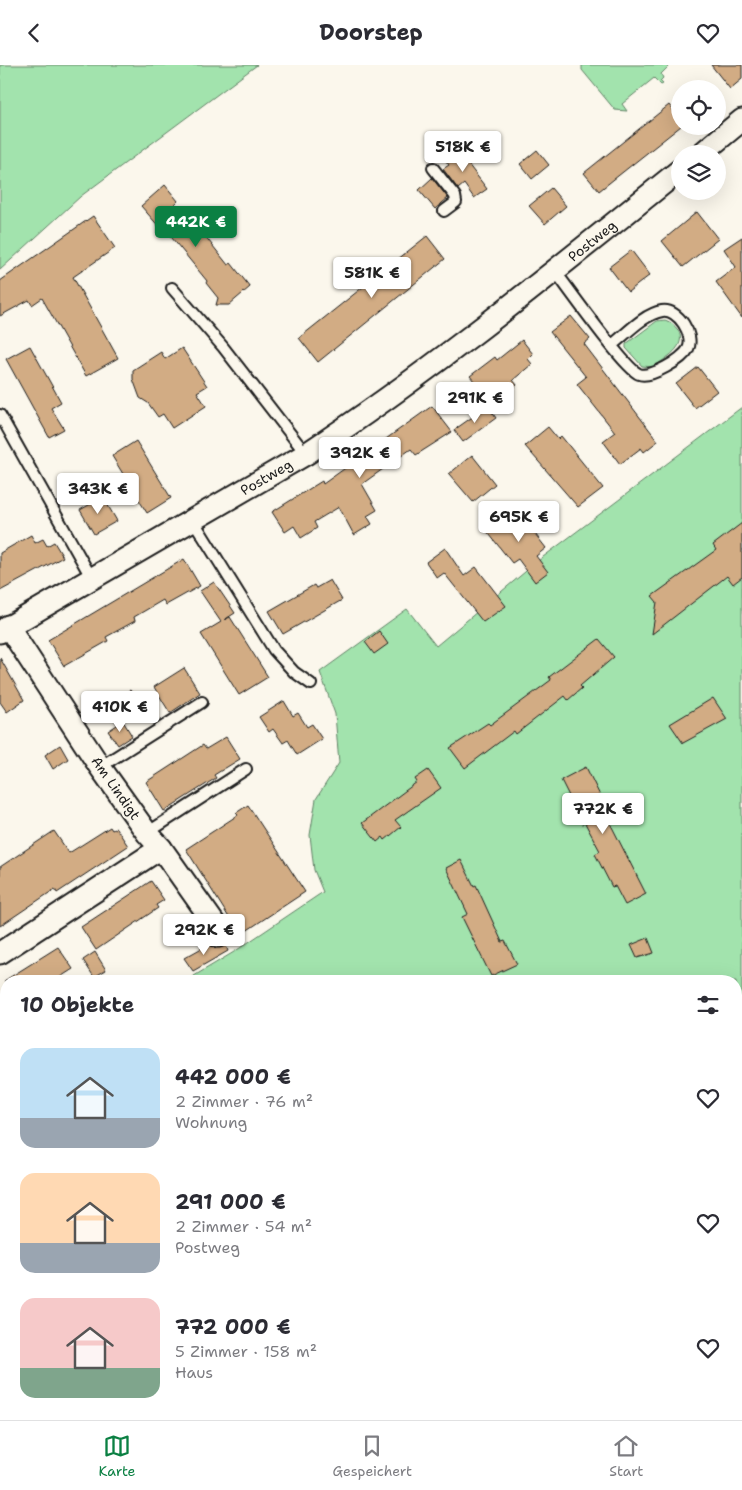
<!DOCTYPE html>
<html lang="de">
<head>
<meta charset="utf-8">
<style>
	body { margin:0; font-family:"Shantell Sans",sans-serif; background:#f7f7f7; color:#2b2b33; height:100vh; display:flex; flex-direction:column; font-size:19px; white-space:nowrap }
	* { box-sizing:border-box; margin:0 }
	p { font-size:16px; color:#7c7c81 }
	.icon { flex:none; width:28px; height:28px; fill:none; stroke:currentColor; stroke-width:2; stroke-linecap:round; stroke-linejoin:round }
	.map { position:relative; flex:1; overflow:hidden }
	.panel { position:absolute; left:0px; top:910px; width:742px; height:445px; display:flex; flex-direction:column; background:#fff; border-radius:20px 20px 0 0; box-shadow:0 5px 20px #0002 }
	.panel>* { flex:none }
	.controls { position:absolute; left:671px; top:15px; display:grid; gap:10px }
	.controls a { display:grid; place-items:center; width:55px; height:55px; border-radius:50%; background:#fff; box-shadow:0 5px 20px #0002; font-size:25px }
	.price { position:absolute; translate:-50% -42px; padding:0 11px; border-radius:5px; background:#fff; color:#222; font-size:16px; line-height:32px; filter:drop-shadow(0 1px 2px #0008) }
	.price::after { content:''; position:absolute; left:50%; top:30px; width:15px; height:11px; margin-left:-8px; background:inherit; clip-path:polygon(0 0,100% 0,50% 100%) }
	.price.active { background:#0b8043; color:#fff }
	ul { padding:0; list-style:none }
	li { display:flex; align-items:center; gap:15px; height:125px; padding:0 20px }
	li span { display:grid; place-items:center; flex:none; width:140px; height:100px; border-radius:15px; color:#555 }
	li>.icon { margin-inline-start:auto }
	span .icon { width:60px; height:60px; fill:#fffc; stroke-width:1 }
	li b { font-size:21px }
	h2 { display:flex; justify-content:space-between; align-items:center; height:60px; padding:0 20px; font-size:21px }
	header { display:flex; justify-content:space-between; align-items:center; height:65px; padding:0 20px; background:#fff; font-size:22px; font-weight:700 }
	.tabs { display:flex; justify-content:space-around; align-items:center; height:70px; border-top:1px solid #e1e1e2; background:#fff; font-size:14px; color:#7c7c81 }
	.tabs a { display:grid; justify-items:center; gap:2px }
	.tabs .active { color:#0b8043 }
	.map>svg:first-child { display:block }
	.green { fill:#a2e3ad; stroke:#5f8064 }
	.building { fill:#d2ac84; stroke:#1c1c1c }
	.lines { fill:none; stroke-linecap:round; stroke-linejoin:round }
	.lane-casing { stroke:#1c1c1c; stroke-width:14 }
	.street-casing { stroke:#1c1c1c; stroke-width:25 }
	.secondary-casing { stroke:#1c1c1c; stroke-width:31 }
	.lane { stroke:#fbf7ec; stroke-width:10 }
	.street { stroke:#fbf7ec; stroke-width:21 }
	.secondary { stroke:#fbf7ec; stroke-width:28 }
	.labels { text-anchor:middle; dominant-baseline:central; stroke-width:4.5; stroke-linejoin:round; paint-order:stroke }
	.street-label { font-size:14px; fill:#1c1c1c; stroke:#fbf7ec }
</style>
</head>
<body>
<header><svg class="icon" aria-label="back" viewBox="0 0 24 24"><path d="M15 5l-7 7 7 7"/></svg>Doorstep<svg class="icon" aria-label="heart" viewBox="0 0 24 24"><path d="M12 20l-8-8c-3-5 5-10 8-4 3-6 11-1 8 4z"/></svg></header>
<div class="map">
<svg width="742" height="1355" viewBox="0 0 742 1355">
	<rect width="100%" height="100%" fill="#fbf7ec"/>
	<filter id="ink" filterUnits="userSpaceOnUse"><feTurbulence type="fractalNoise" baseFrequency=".02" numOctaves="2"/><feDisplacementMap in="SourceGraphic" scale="10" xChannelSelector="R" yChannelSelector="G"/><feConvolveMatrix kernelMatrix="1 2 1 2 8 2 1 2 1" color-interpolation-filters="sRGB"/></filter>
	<g filter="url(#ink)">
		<!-- green -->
		<path class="green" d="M0 0H257L81 131 0 205Z
			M582 0H670L661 9 663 13 660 16 663 19 661 20 654 13 622 39 627 46 615 45 582 5Z
			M665 255C671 257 674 260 678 265 688 282 665 293 654 302L642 301 626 283V279L657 256Z
			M742 342V959L736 961V916H191L189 914 234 887 323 827 314 805 310 770 316 734 339 698 335 649 320 607 407 544 436 581 543 492Z
			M742 974V1034L736 1035V976Z
			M6 1066V1245L0 1249V1067Z
			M736 1271H742V1355H365L377 1349H736Z"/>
		<!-- building -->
		<path class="building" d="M711 0H742V14L730 24Z
			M669 40 680 54 681 61 599 126 584 108Z
			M455 82 487 124 474 133 464 119 458 124 443 104 449 100 443 92Z
			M537 85 549 100 532 114 520 99Z
			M432 113 448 133 435 144 419 125Z
			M165 120 178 136 173 141 193 164 197 161 228 200 231 198 250 222 229 240H216L218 233 206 218 207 216 163 162 161 164 141 141Z
			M551 123 566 141 545 159 529 141Z
			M697 147 718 174 683 202 662 176Z
			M93 151 115 183 73 212 118 293 86 311 42 233 32 240 29 235 0 251V216Z
			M427 171 445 194 318 297 299 273Z
			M742 172V253L716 217 736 202 724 184Z
			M631 185 650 210 628 227 609 202Z
			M571 251 590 274 584 279 658 376 644 387 641 383 620 399 603 376 615 367 577 319 586 312 550 267Z
			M522 275 533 289 528 294 532 299 513 315 517 320 493 340 470 311 495 292 497 295Z
			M30 281 61 337 51 343 64 364 49 372 6 294Z
			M182 283 207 321 197 327 206 341 172 363 163 349 158 352 148 338 140 333 133 314V305L161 287 165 294Z
			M698 302 717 326 695 343 676 319Z
			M432 341 452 367 416 390 411 384 362 419 377 445 367 451 372 459 354 470 339 442 314 457 317 463 301 473 294 461 285 467 272 447 322 416 323 419Z
			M488 341 496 353 463 377 454 365Z
			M548 362 558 374 561 371 603 423 578 442 525 381Z
			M136 376 171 433 147 448 112 391Z
			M472 390 495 419 473 437 449 409Z
			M103 432 117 456 94 469 80 445Z
			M515 443 546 483 536 491 548 507 535 517 518 494 512 498 486 465Z
			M742 458V512L733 519 727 511 652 569 657 537 652 531 716 485 713 480Z
			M31 470 35 478 43 474 47 481 54 477 63 492 0 526V488Z
			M445 483 464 511 476 502 506 541 483 557 444 508 437 513 426 497Z
			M184 494 200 521 166 540 163 535 134 552 135 556 106 572 108 576 64 601 48 575Z
			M330 515 342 535 283 569 269 546 314 520 316 523Z
			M214 517 235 548 224 555 230 552 268 612 239 630 201 569 221 557 200 526Z
			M379 566 388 579 374 589 365 577Z
			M599 574 614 592 580 621 582 623 568 635 565 631 516 669 514 666 465 703 450 683 488 658 490 660 551 615 549 612Z
			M0 593 24 635 7 647 0 637Z
			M184 603 200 628 170 648 154 622Z
			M130 625 142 643 118 660 110 648 112 636Z
			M713 633 727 654 683 678 670 659Z
			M284 636 293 651 298 648 307 662 312 659 322 674 297 690 288 675 283 678 273 664 269 667 259 652Z
			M123 656 132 671 118 680 108 666Z
			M226 672 240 694 214 710 216 713 164 746 146 717 203 680 206 684Z
			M60 680 68 694 53 704 45 690Z
			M586 702 611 753 608 754 646 829 625 840 615 821 612 822 595 789 600 786 585 758 582 759 572 740 573 739 561 715Z
			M428 705 441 723 395 755 401 762 385 775 383 772 377 777 362 758 417 717 415 714Z
			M248 740 305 827 240 870 186 784 238 750 236 748Z
			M110 762 112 765 116 763 128 781 57 828 55 824 0 861V802L54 766 69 788Z
			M461 795 474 821 476 820 502 877 505 876 517 899 491 911 462 852 468 849 446 803Z
			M151 816 164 835 156 840 158 843 96 885 81 862Z
			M648 873 654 888 637 893 631 880Z
			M209 879 216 883 226 881 228 886 193 906 184 893Z
			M58 882 73 904 54 916H4Z
			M95 887 106 905 94 912 83 895Z"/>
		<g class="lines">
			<!-- lane casing -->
			<g class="lane-casing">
				<path id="lane" d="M433 103 455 131 456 137 444 146
					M555 206C568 223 625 304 639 309 650 314 683 294 688 284 695 271 678 243 662 246 644 249 626 269 612 280
					M172 223 223 282 306 389
					M0 350 91 512
					M193 455 274 585 294 607 311 619
					M100 702 202 637
					M147 768 246 704"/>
			</g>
			<!-- street casing -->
			<g class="street-casing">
				<g id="street">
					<path d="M701 89 742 55"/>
					<path id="s1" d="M0 567 306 389C437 303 558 203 680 105"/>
					<path d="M161 783 214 858 218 871"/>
					<path d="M0 888 161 783 147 768 100 702 8 561"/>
				</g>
			</g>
			<!-- secondary casing -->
			<g class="secondary-casing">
				<path id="secondary" d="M736 1266H742
					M343 1355 355 1349"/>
			</g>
			<!-- lane -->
			<use href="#lane" class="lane"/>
			<!-- street -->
			<use href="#street" class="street"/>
			<!-- secondary -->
			<use href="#secondary" class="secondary"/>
		</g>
	</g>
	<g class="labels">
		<!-- street labels -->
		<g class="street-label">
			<text stroke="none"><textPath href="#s1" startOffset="711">Postweg</textPath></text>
			<text stroke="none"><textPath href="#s1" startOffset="308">Postweg</textPath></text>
			<text transform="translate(116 723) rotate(55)">Am Lindigt</text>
		</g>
	</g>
</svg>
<div class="controls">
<a><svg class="icon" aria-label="locate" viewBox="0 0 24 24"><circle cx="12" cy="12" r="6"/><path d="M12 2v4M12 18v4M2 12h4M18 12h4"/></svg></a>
<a><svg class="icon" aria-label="layers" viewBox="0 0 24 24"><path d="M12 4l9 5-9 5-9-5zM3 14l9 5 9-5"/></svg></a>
</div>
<b class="price" style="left:463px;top:108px">518K €</b>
<b class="price active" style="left:196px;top:183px">442K €</b>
<b class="price" style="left:372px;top:234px">581K €</b>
<b class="price" style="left:475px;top:359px">291K €</b>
<b class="price" style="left:360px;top:414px">392K €</b>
<b class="price" style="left:98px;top:450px">343K €</b>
<b class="price" style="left:519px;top:478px">695K €</b>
<b class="price" style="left:120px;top:668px">410K €</b>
<b class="price" style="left:603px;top:770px">772K €</b>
<b class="price" style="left:204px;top:891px">292K €</b>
<section class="panel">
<h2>10 Objekte<svg class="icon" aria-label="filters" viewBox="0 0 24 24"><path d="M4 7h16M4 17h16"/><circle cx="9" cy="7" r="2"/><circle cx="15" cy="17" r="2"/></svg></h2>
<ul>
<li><span style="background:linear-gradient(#bfe0f5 70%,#9aa5b1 0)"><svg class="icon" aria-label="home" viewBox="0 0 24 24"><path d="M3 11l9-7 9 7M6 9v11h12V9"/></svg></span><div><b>442 000 €</b><p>2 Zimmer · 76 m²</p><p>Wohnung</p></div><svg class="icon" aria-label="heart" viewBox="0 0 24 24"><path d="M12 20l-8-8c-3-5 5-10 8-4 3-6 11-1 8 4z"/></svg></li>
<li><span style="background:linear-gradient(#ffd9b3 70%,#9aa5b1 0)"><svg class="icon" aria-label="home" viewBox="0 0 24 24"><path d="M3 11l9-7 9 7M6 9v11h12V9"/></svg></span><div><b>291 000 €</b><p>2 Zimmer · 54 m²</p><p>Postweg</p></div><svg class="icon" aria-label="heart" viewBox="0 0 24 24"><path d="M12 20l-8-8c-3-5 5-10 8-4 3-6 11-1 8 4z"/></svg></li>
<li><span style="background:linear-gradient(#f6c9c9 70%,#7fa58c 0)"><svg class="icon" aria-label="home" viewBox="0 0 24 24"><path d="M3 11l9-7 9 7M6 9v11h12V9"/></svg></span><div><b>772 000 €</b><p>5 Zimmer · 158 m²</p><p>Haus</p></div><svg class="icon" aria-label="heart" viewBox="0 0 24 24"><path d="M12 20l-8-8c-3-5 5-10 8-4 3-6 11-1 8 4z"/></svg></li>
</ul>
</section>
</div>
<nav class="tabs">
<a class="active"><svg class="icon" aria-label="map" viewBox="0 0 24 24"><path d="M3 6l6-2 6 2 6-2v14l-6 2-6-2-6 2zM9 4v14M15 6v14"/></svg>Karte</a>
<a><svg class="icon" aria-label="saved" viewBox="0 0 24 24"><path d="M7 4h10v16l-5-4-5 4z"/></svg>Gespeichert</a>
<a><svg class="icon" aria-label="home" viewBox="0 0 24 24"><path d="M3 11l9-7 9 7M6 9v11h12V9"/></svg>Start</a>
</nav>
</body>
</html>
